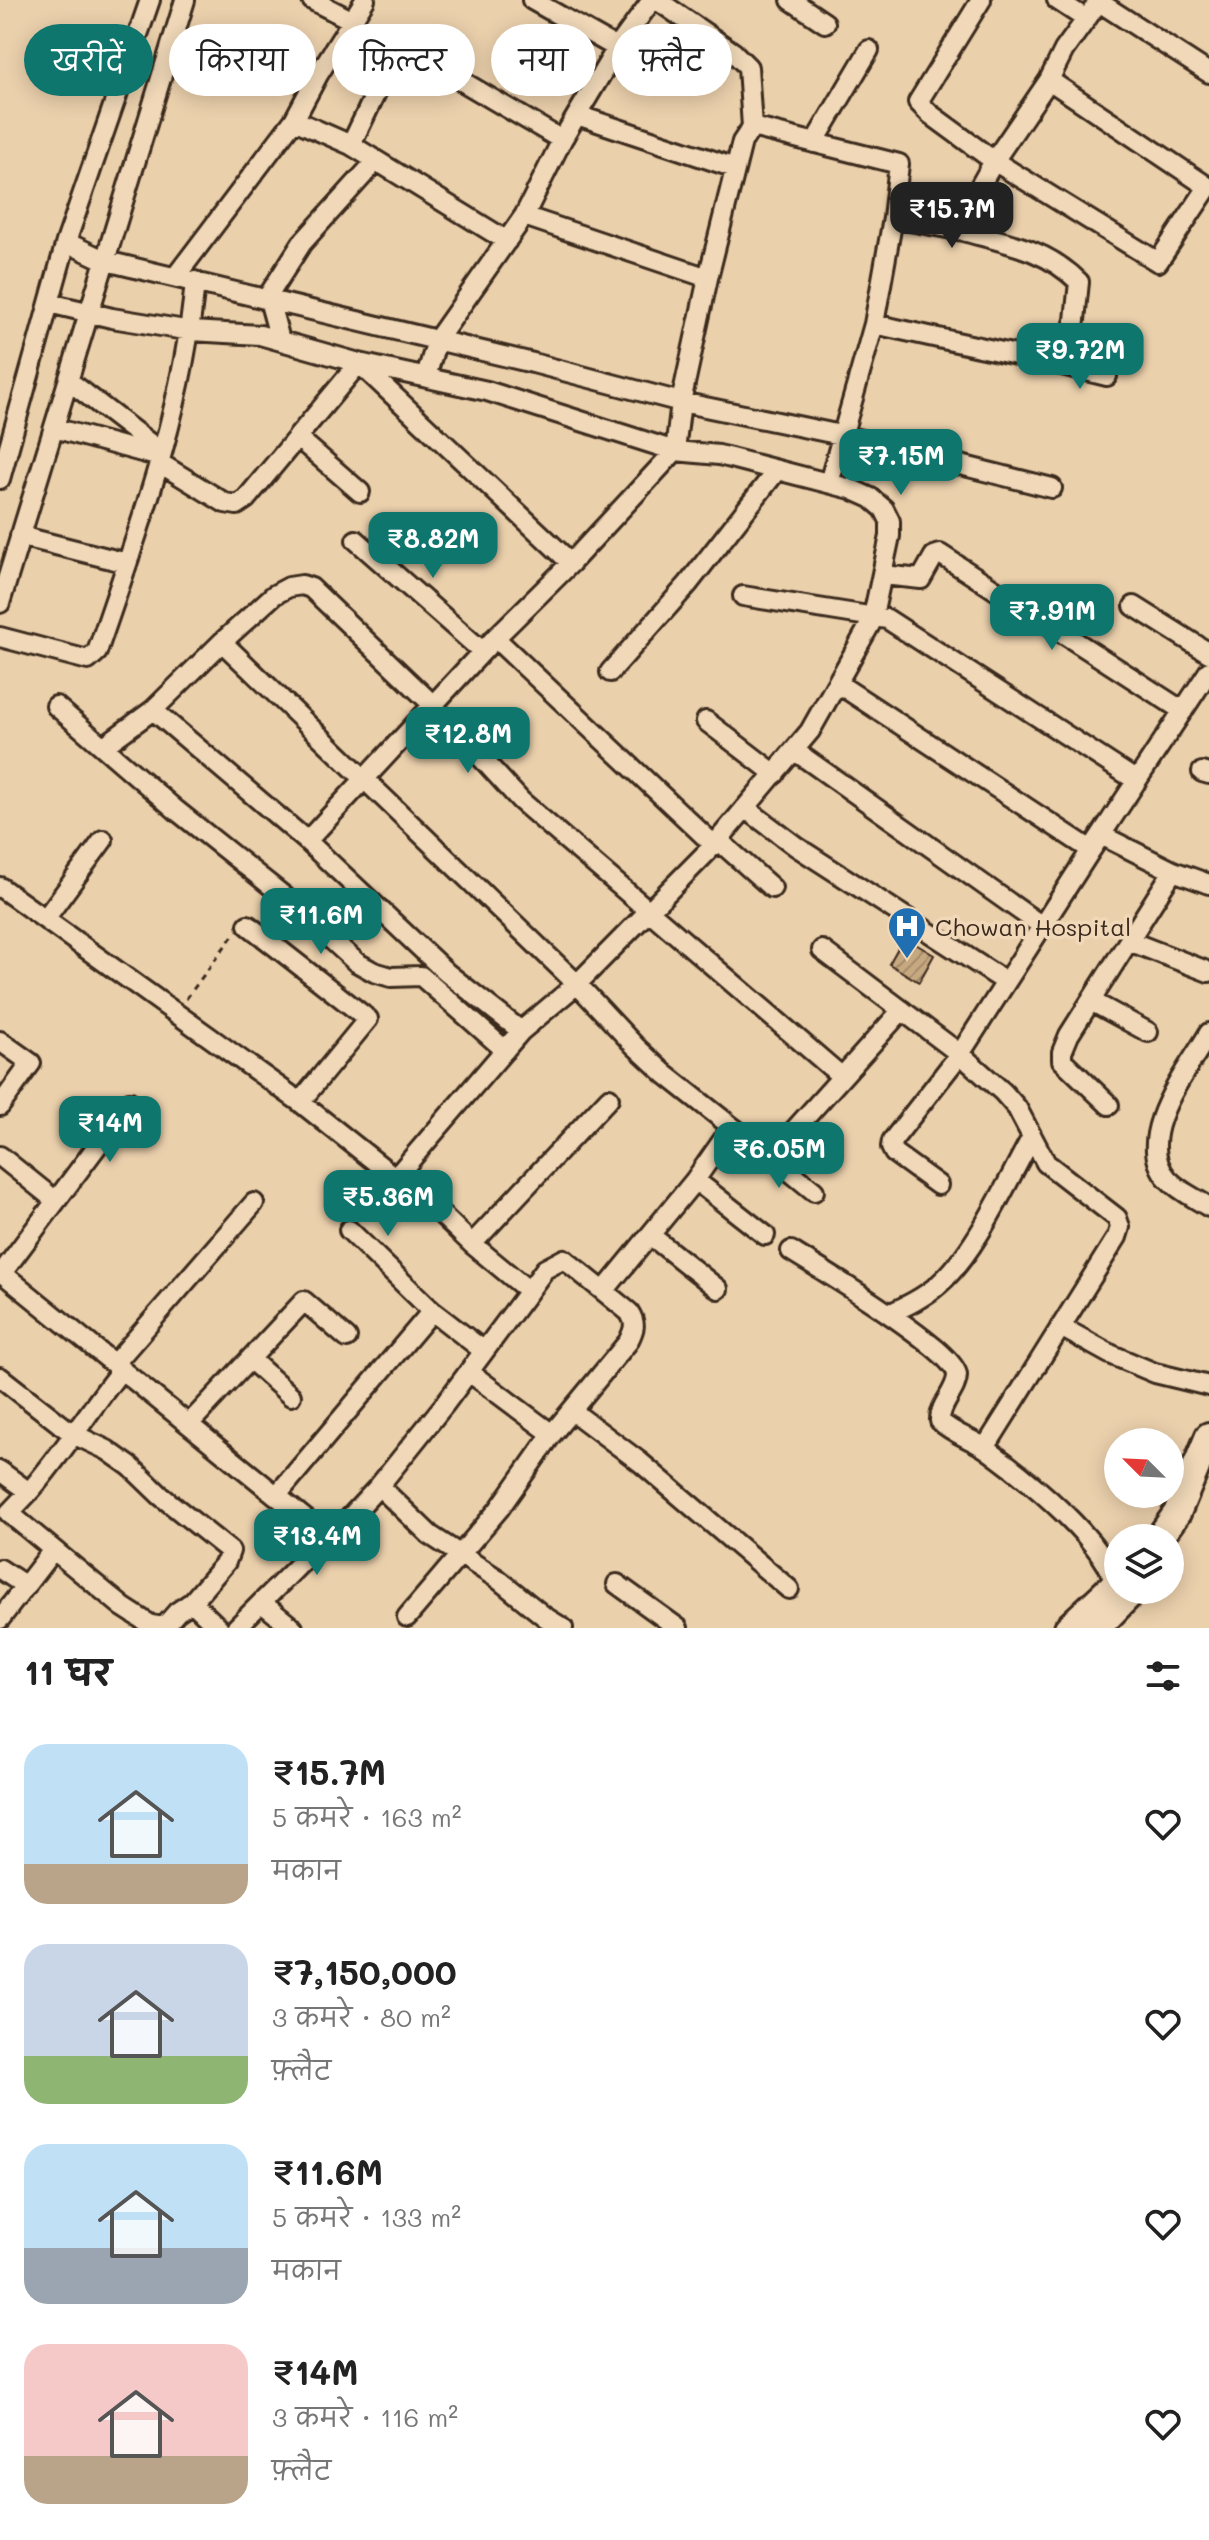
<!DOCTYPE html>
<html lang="hi">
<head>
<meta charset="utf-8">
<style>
	body { margin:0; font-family:Mali,"Playpen Sans Deva",sans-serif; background:#f6f6f6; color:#222; height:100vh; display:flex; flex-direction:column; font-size:30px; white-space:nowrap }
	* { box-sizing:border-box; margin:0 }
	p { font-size:26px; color:#767676 }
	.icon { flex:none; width:44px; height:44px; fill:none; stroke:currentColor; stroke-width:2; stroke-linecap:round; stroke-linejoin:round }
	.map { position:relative; height:1628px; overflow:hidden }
	.panel { display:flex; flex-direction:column; background:#fff; flex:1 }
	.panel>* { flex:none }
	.guide { position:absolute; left:24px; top:24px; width:800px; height:72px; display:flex; gap:16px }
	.needle { width:52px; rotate:294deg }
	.buttons { position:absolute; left:1104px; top:1428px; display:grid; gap:16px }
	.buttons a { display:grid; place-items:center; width:80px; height:80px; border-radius:50%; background:#fff; box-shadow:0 4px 20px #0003; font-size:40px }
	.price { position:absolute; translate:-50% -68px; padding:0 18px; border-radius:16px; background:#0f766e; color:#fff; font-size:26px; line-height:52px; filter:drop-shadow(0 2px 4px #0008) }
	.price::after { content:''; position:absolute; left:50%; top:48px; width:24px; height:18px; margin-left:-12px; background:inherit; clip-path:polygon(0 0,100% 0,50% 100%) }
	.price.active { background:#222; color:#fff }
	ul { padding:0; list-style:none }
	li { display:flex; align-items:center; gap:24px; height:200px; padding:0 24px }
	li span { display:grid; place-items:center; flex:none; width:224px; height:160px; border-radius:24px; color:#555 }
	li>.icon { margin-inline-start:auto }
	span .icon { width:96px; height:96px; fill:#fffc; stroke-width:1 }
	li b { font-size:34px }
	h2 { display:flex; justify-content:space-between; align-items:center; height:96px; padding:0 24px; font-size:34px }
	.pill { padding:0 28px; border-radius:36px; background:#fff; box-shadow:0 4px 20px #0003; font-size:28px; line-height:72px }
	.pill.active { background:#0f766e; color:#fff }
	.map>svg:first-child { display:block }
	.building { fill:url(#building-hatch); stroke:#3b2a1e; stroke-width:2 }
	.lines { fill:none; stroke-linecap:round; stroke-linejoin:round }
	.street-casing { stroke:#3b2a1e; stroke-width:24 }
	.secondary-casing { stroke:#3b2a1e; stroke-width:32 }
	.path { stroke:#3b2a1e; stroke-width:3; stroke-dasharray:6 6; stroke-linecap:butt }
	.street { stroke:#f0d8b8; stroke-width:18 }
	.secondary { stroke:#f0d8b8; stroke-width:26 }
	.labels { text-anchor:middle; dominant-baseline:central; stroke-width:7; stroke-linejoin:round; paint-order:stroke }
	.poi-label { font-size:24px; fill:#3b2a1e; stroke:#f0d8b8; text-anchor:start }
</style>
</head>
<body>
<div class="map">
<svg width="1209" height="1628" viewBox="0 0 1209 1628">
	<defs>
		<pattern id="building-hatch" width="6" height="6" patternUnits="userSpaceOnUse" patternTransform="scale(2)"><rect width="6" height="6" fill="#c7a981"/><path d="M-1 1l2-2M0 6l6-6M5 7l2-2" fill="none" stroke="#a38a69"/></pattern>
	</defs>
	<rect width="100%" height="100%" fill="#ebd0ac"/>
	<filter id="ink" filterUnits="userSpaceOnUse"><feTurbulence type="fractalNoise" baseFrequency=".0125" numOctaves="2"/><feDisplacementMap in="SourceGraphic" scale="16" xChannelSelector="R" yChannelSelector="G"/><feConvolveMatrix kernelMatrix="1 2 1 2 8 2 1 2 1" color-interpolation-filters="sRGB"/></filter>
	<g filter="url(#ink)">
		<!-- building -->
		<path class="building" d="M904 937 934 955 919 982 889 964Z"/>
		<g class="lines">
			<!-- street casing -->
			<g class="street-casing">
				<path id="street" d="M312 0 353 21
					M532 0 617 48 652 0
					M657 0 734 53 748 67 752 127
					M791 0 825 23
					M981 0 918 102 930 114 994 161 1158 262 1208 187 1049 80
					M1057 0 1086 19
					M1099 2 1209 73
					M577 115 735 168
					M294 120 351 145
					M814 143 869 50
					M507 241 351 145 392 59C399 50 404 49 414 53L562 140
					M66 242 106 261 533 363 681 402 841 435 1052 488
					M176 276 294 120 318 75 365 0
					M708 278 742 142 752 127 899 164 893 218
					M49 303 112 318 191 331 260 335 359 363 487 391 675 451 719 455 851 489 871 498 884 509 890 521V536L872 621 810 731 714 845 577 984 521 1031 396 1177
					M874 324 1062 365 1075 320 1079 282C1046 249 1007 243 963 231
					M280 340 268 296 302 243 376 161
					M1062 365 1107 376
					M426 377 437 340 524 216 562 140 617 48
					M69 381 161 452
					M54 428 160 457
					M298 438 360 492
					M158 462 225 503 237 505 246 499 359 363 571 563
					M0 479 66 242 150 0
					M829 483 874 324 893 218 963 231 975 195 994 161 1049 80 1064 50 1100 0
					M20 536 127 563
					M356 540 482 651
					M883 575 921 579 934 556 940 554 1183 711
					M743 596 887 619 1137 781
					M0 603 185 0
					M1134 606 1209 653
					M0 637 88 660 97 652C138 532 184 409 195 281
					M495 638 571 563 675 451 681 402 708 278 524 216
					M222 642 577 984 635 1046 665 1074 732 1127 695 1180 604 1291
					M610 672 688 584 777 470
					M837 683 1091 850 1101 835 1173 871 1209 884
					M56 706 176 810 285 897 356 962 374 972 391 977 421 976 505 1050
					M153 710 307 841 447 973 521 1031
					M706 721 775 774
					M104 746 153 710 222 642 274 595 289 587 302 585 311 588 433 705 521 801 841 1076
					M795 751 1042 926
					M1202 772 1209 774
					M745 808 797 847 1006 982
					M1101 835 1209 671
					M718 840 772 888
					M307 841 495 638 714 845
					M0 887 300 1102 441 1214 472 1244 529 1291 444 1405 379 1486
					M45 919 103 840
					M248 925 368 1019 300 1102
					M1129 941 1209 972
					M822 950 960 1054 1091 850
					M1091 1001 1148 1032
					M0 1041 31 1063 0 1106
					M1109 1105 1062 1060V1052L1069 1035 1173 871
					M732 1127 771 1156 902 1010
					M0 1156 56 1201 2 1273 330 1539 379 1486 430 1535 498 1579 545 1617 563 1628
					M771 1156 814 1191
					M695 1180 765 1235
					M938 1185 894 1153 891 1147 892 1141 960 1054 1003 1092 1017 1108 1046 1163 1117 1218 1120 1227 1117 1237 985 1448
					M56 1201 130 1102
					M1209 1207C1195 1198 1179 1191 1168 1179 1131 1138 1188 1070 1209 1033
					M349 1230 432 1311 484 1351
					M650 1235 718 1289
					M472 1244 609 1098
					M791 1251C817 1267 956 1351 957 1375 957 1391 939 1404 940 1421 953 1434 973 1439 988 1450 1025 1477 1111 1545 1117 1591
					M889 1314C906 1306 923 1298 938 1285 976 1253 1007 1181 1032 1137
					M1061 1327 1110 1354 1155 1373 1209 1386
					M251 1360 291 1396
					M115 1363 254 1203
					M469 1372 552 1434
					M0 1377 73 1434 107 1450 131 1467 161 1496 230 1551 226 1562 192 1602
					M572 1411 640 1462 789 1589
					M189 1424 304 1301 347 1338
					M0 1471 29 1492 9 1513 123 1607 151 1625 164 1627 177 1612 192 1602 219 1628
					M29 1492C63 1453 90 1409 122 1369
					M277 1495 432 1311
					M0 1569 26 1586
					M617 1584 678 1628
					M262 1603 293 1628
					M407 1617 499 1509 552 1434 628 1342C634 1330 637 1324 629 1312L564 1259 545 1269 529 1291
					M0 1619 53 1550
					M236 1628 300 1564 330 1539"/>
			</g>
			<!-- secondary casing -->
			<g class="secondary-casing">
				<path id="secondary" d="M1159 1538 1177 1513 1209 1436
					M1068 1628 1118 1581
					M1097 1628 1134 1590"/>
			</g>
			<!-- path -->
			<path class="path" d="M186 999 234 934"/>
			<!-- street -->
			<use href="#street" class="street"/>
			<!-- secondary -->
			<use href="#secondary" class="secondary"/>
		</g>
	</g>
	<!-- icons -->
	<defs>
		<g id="hospital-pin" transform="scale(2)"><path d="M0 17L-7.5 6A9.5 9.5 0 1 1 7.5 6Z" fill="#1f6fb2" stroke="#f0d8b8"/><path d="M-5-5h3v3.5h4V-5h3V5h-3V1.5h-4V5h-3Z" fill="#fff"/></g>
	</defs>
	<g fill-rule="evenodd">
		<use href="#hospital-pin" x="907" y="926"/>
	</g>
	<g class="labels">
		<!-- poi labels -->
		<g class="poi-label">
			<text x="935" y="926">Chowan Hospital</text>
		</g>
	</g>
</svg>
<div class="buttons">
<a><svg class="needle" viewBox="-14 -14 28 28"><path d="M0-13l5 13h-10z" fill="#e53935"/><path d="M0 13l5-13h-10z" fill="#767676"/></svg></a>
<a><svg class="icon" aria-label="layers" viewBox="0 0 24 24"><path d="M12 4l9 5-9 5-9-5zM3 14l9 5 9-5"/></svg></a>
</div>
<b class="price active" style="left:952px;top:250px">₹15.7M</b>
<b class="price" style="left:1080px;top:391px">₹9.72M</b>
<b class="price" style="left:901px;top:497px">₹7.15M</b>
<b class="price" style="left:433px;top:580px">₹8.82M</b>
<b class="price" style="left:1052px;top:652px">₹7.91M</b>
<b class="price" style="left:468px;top:775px">₹12.8M</b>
<b class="price" style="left:321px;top:956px">₹11.6M</b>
<b class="price" style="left:110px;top:1164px">₹14M</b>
<b class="price" style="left:779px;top:1190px">₹6.05M</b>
<b class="price" style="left:388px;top:1238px">₹5.36M</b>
<b class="price" style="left:317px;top:1577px">₹13.4M</b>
<div class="guide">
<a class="pill active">खरीदें</a>
<a class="pill">किराया</a>
<a class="pill">फ़िल्टर</a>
<a class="pill">नया</a>
<a class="pill">फ़्लैट</a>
</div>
</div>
<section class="panel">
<h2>11 घर<svg class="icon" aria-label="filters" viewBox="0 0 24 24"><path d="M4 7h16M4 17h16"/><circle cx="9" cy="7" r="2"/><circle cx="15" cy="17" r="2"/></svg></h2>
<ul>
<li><span style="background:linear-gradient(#bfe0f5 75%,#b9a48a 0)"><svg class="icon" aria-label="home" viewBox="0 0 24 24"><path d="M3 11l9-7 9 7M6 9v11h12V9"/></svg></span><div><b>₹15.7M</b><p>5 कमरे · 163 m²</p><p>मकान</p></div><svg class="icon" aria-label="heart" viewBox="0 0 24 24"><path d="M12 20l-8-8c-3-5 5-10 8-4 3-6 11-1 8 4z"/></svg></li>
<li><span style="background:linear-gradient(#c9d6e8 70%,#8fb573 0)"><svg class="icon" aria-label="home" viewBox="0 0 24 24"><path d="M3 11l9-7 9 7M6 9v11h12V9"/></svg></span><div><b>₹7,150,000</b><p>3 कमरे · 80 m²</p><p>फ़्लैट</p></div><svg class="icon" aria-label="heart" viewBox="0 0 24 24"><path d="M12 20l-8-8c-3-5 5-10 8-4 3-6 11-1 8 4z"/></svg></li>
<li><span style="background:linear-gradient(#bfe0f5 65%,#9aa5b1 0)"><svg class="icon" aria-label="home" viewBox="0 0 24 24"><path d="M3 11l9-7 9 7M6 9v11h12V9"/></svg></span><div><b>₹11.6M</b><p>5 कमरे · 133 m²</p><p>मकान</p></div><svg class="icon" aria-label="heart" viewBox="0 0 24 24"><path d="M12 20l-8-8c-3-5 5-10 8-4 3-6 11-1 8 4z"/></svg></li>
<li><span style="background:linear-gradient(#f6c9c9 70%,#b9a48a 0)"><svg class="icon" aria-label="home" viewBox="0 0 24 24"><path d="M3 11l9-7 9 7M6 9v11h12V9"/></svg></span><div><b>₹14M</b><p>3 कमरे · 116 m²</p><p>फ़्लैट</p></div><svg class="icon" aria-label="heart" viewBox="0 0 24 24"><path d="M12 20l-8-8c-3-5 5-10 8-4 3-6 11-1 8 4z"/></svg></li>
</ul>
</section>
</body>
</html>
